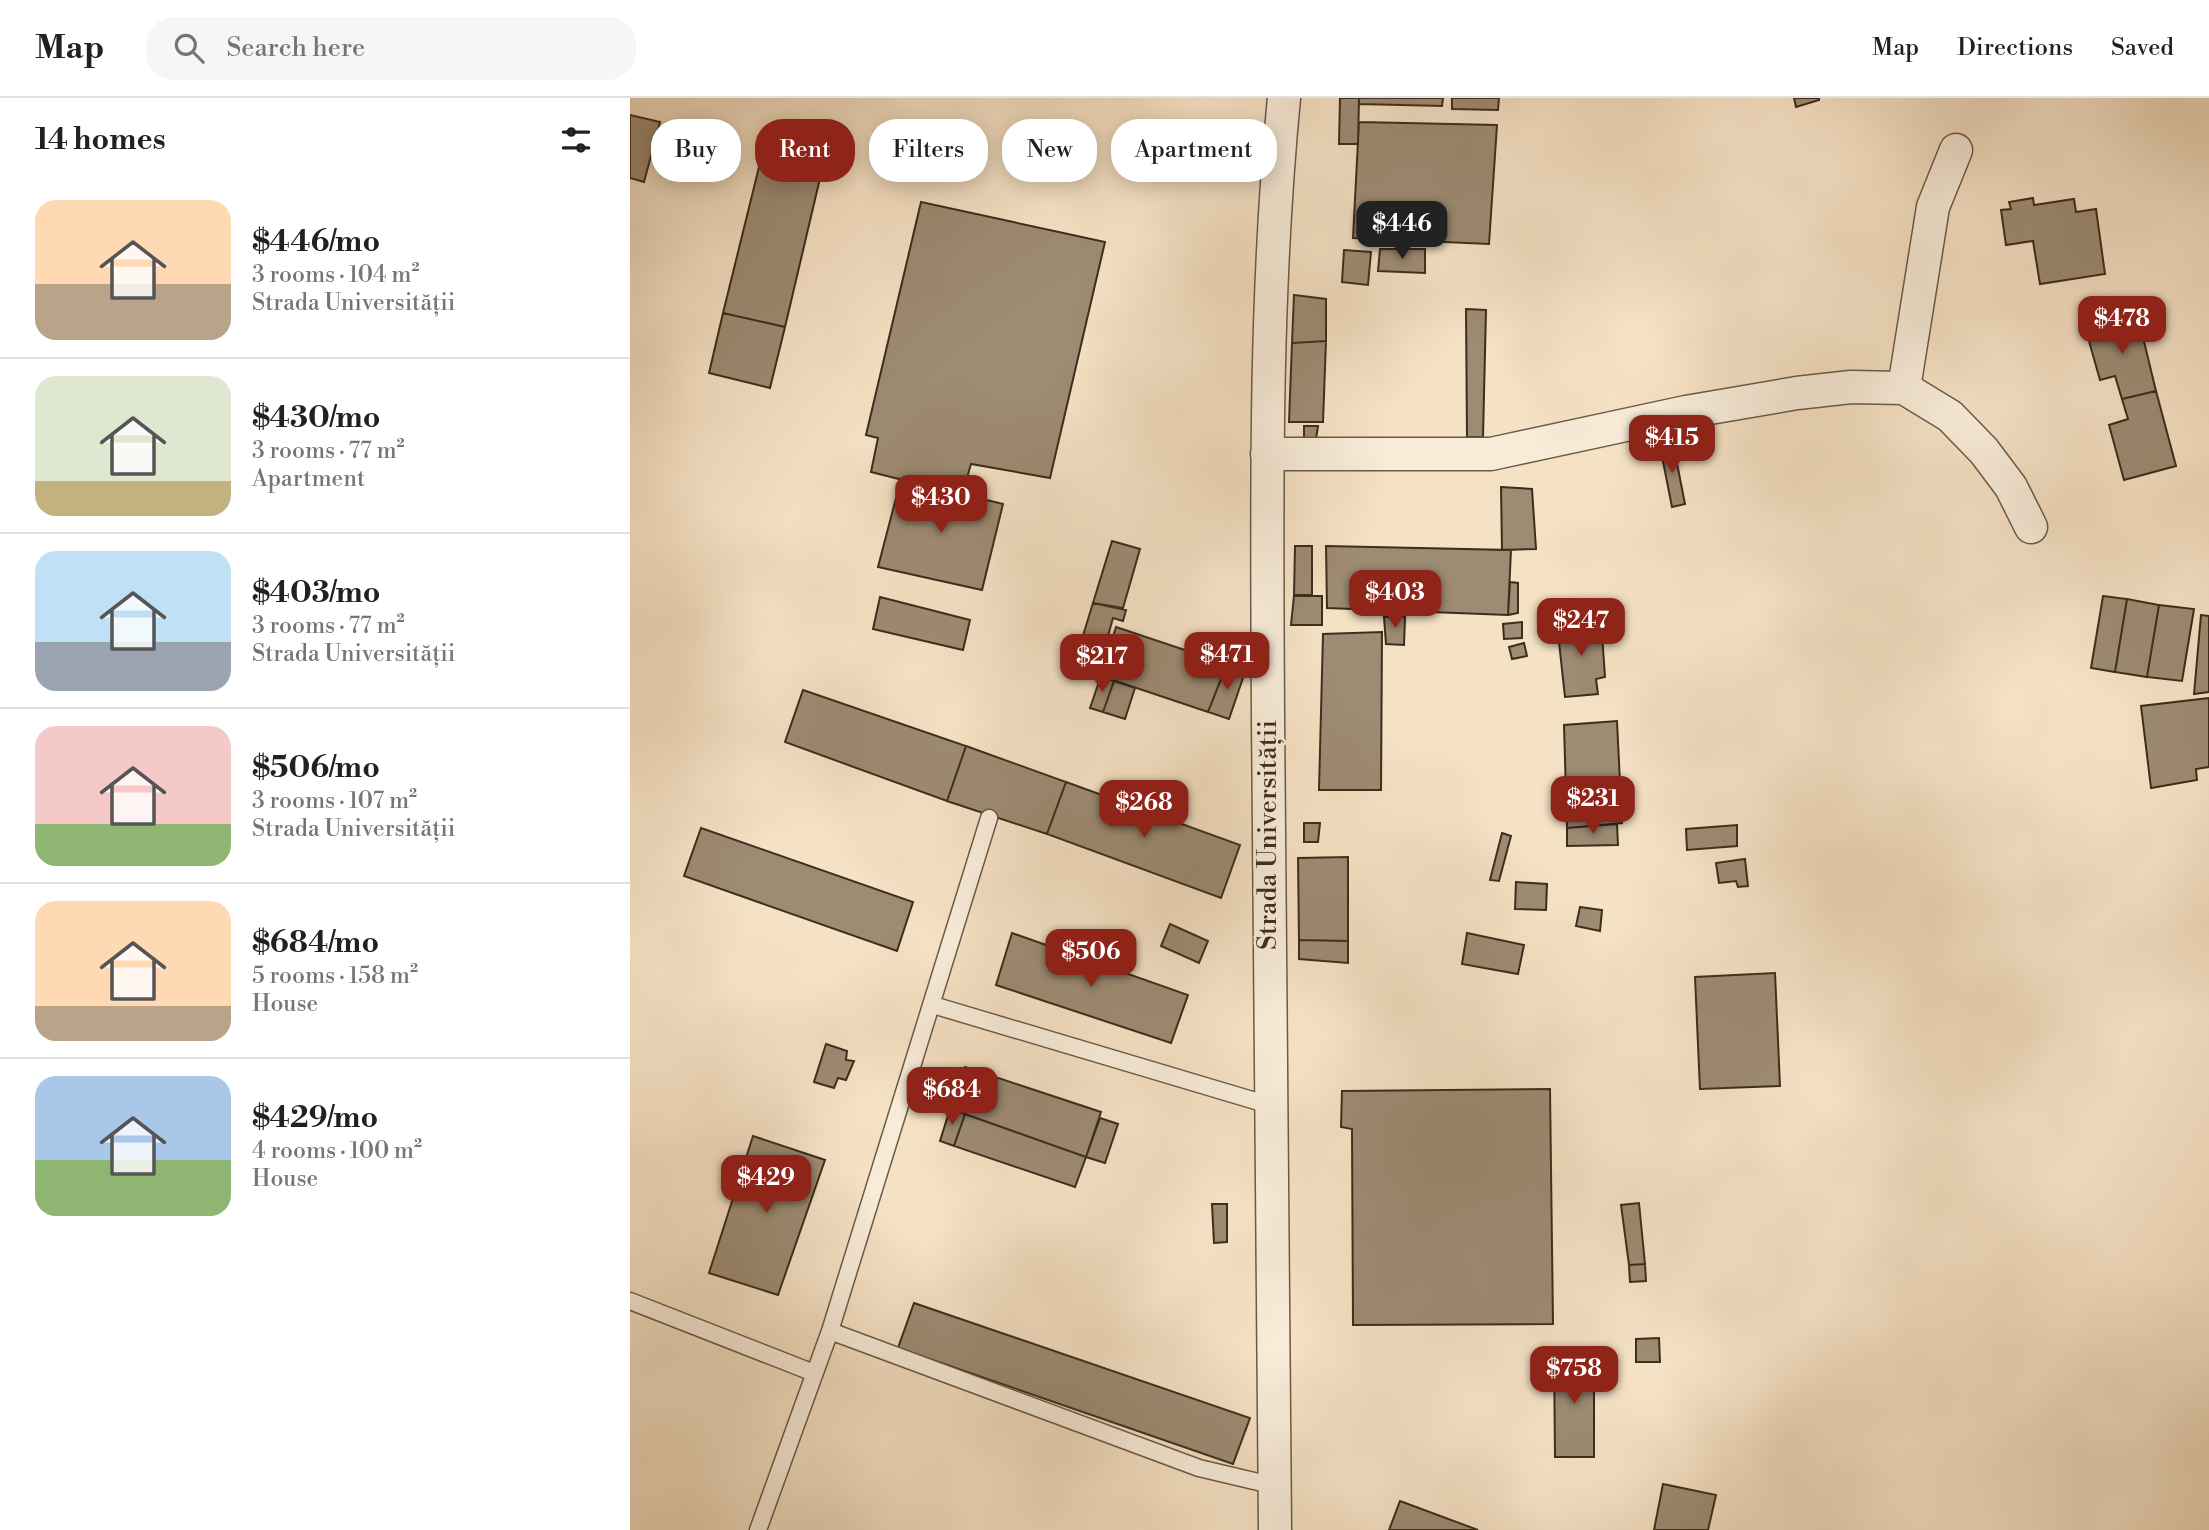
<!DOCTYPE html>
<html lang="en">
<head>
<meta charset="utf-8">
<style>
	body { margin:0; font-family:"Libre Bodoni",serif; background:#f6f6f6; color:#202124; height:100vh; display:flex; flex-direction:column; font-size:26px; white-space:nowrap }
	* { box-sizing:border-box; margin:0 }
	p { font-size:23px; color:#757577 }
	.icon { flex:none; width:38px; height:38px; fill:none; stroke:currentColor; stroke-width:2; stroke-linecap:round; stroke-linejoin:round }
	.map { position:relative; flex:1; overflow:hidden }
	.details { display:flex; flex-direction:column; background:#fff; width:630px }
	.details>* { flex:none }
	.top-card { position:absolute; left:21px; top:21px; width:665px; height:63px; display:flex; gap:14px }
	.price { position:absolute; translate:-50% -60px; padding:0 16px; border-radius:14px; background:#8f2418; color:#fff; font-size:23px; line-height:46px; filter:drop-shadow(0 2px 4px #0008) }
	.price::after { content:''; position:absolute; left:50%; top:42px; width:21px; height:16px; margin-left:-10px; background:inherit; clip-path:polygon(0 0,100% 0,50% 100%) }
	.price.active { background:#222; color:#fff }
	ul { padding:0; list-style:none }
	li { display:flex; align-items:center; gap:21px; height:175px; padding:0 35px }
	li+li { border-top:2px solid #e0e0e0 }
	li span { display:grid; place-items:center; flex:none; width:196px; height:140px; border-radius:21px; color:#555 }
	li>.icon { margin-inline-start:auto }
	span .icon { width:84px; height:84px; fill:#fffc; stroke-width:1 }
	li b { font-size:30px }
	h2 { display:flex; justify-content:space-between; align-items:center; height:84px; padding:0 35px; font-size:30px }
	.chip { padding:0 24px; border-radius:28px; background:#fff; box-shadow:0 4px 18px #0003; font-size:24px; line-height:63px }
	.chip.active { background:#8f2418; color:#fff }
	header { display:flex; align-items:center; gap:42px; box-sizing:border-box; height:98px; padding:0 35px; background:#fff; border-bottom:2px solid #e0e0e0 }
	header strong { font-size:33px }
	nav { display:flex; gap:38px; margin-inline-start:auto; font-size:24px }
	.search { width:490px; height:63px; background:#f6f6f6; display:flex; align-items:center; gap:18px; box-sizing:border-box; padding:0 24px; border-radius:28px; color:#757577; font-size:26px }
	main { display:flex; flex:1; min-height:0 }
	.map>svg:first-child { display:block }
	.building { fill:#9d8b73; stroke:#3d2d1b; stroke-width:2 }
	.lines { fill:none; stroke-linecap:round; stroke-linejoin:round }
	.service-casing { stroke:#6b5a45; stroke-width:19 }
	.minor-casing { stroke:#6b5a45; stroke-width:35 }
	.service { stroke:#f8ecd9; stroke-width:16 }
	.minor { stroke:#f8ecd9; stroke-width:32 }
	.labels { text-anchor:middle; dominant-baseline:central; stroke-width:5; stroke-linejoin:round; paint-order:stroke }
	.street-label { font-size:26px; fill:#3d2d1b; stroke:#f8ecd9 }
</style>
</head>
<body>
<header>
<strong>Map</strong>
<div class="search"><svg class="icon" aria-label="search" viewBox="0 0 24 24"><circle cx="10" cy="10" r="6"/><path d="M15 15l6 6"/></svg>Search here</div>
<nav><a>Map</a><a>Directions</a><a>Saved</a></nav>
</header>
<main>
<section class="details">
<h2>14 homes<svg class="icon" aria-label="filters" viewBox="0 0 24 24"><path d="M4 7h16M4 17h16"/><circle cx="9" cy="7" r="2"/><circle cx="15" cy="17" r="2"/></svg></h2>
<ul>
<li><span style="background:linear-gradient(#ffd9b3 60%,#b9a48a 0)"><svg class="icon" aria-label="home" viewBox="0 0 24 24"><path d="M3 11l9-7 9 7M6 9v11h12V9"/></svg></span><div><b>$446/mo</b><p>3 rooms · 104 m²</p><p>Strada Universității</p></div></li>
<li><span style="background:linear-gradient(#dfe7d0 75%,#c2b280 0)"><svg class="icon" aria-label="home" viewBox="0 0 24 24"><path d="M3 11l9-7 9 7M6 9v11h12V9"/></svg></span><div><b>$430/mo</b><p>3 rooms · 77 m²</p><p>Apartment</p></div></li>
<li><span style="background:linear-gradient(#bfe0f5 65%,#9aa5b1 0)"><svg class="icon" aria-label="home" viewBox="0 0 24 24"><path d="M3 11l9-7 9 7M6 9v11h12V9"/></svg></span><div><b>$403/mo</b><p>3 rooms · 77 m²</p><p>Strada Universității</p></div></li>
<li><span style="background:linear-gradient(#f6c9c9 70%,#8fb573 0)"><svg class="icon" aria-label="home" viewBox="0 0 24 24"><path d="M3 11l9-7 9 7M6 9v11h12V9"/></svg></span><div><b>$506/mo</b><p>3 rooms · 107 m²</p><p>Strada Universității</p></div></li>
<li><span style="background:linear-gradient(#ffd9b3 75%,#b9a48a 0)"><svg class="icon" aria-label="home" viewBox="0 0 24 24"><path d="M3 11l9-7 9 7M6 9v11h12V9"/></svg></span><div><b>$684/mo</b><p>5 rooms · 158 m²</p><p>House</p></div></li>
<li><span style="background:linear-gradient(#a9c7e8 60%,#8fb573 0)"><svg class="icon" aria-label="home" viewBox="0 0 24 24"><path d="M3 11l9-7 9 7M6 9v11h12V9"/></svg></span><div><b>$429/mo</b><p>4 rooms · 100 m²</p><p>House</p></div></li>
</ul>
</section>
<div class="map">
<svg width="1579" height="1432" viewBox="0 0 1579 1432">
	<rect width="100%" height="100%" fill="#f5e1c4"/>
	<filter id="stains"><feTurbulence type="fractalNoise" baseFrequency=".00286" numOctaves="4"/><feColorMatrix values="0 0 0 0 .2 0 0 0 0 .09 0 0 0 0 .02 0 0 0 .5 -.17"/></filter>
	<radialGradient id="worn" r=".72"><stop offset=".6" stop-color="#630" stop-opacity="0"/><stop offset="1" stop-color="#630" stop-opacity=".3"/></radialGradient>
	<!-- building -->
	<path class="building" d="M710 0H729L728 46H709Z
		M729 0H813L812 8 729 6Z
		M822 0H869L868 12 822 11Z
		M1164 0H1189V2L1166 9Z
		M0 17 30 24 14 84 0 80Z
		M729 24 867 27 859 146 723 140Z
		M131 61 191 76 155 229 93 215Z
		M1403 100 1404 107 1444 101 1446 114 1466 111 1475 176 1410 186 1403 143 1376 147 1371 112 1381 111 1379 104Z
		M291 104 475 144 420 380 341 366 332 397 241 374 248 340 236 337Z
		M750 151H795V175L748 173Z
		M714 152 741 154 738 187 712 184Z
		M664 197 696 201V243L662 245Z
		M836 211 856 212 853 339H837Z
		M93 215 155 229 140 290 79 275Z
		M1487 216 1489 228 1509 223 1526 293 1492 301 1485 278 1470 282 1457 236 1470 233 1466 220Z
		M696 243 693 324H659L662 245Z
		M1526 293 1546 368 1494 382 1479 327 1498 321 1492 301Z
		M674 328H688L686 341 674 342Z
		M1043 345 1055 406 1042 409 1030 348Z
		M271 381 373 406 352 492 248 469Z
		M871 389 902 391 906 451 872 452Z
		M482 443 510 451 493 510 463 505Z
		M665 448H682V497H664Z
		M696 448 881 452 878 517 697 510Z
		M880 484 888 485V515L878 517Z
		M664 498H692V527H661Z
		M1473 498 1497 501 1485 574 1461 570Z
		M250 499 340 522 333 552 243 531Z
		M1497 501 1529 507 1517 579 1485 574Z
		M463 505 496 512 493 523 483 520 468 573 444 567Z
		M1529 507 1564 511 1552 583 1517 579Z
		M1571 517 1579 518V594L1564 596Z
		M754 519H775L774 547 756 546Z
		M960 523 962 537 972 536 975 579 966 581 968 596 935 599 927 526Z
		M892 524V540L874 541 873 526Z
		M486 529 597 566 578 614 471 578Z
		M752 534 751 692H689L693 536Z
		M894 545 897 558 882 561 879 549Z
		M597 566 615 574 599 621 578 614Z
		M471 578 484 583 473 614 460 610Z
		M484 583 505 590 495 621 473 614Z
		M173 592 336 648 317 703 155 644Z
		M1579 600V669L1566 671 1567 682 1521 690 1511 608Z
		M987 623 992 725 937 730 934 627Z
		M336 648 436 684 417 736 317 703Z
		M436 684 610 747 591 800 417 736Z
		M674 725H690L688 744H674Z
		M987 726 988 747 937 748V730Z
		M1107 727V748L1057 752 1056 731Z
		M71 730 283 804 267 853 54 778Z
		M872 735 881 738 869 783 860 782Z
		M718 759V843L669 842 668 760Z
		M1115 761 1118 788 1108 789 1106 783 1089 785 1086 765Z
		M886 784 917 786 916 812 885 811Z
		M950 809 972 812 970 833 946 828Z
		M540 826 578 843 569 865 531 848Z
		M382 835 558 897 541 945 366 887Z
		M837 835 894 847 888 876 832 866Z
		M669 842 718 843V865L669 861Z
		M1145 875 1150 988 1070 991 1065 879Z
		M196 946 217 953 216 962 224 963 216 982 208 980 204 990 184 984Z
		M335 969 471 1014 456 1059 320 1011Z
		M920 991 923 1226 723 1227 722 1031 711 1029 712 993Z
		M320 1011 335 1016 324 1048 310 1043Z
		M335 1016 456 1059 445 1089 324 1048Z
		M470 1020 488 1026 475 1065 456 1059Z
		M123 1038 195 1062 148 1197 79 1175Z
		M1009 1105 1015 1166 999 1167 991 1107Z
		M582 1106H597V1144L584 1145Z
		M1015 1166 1016 1183 1000 1184 999 1167Z
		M284 1205 620 1320 603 1366 268 1250Z
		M1029 1240 1030 1264H1006V1241Z
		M924 1257H964V1359H925Z
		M1033 1386 1086 1397 1078 1432H1024Z
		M770 1403 848 1432H759Z"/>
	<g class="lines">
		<!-- service casing -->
		<g class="service-casing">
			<path id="service" d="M303 907 639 1007
				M0 1203 184 1275
				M200 1233 569 1370 645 1388
				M128 1432 200 1233 359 720"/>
		</g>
		<!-- minor casing -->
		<g class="minor-casing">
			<path id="minor" d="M1274 290 1303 109 1326 52
				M637 356H861L1056 314 1167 295 1221 289 1274 290 1320 318 1354 353 1381 389 1401 429
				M645 1432C641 1161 638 890 638 619 637 413 634 205 654 0"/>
		</g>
		<!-- service -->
		<use href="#service" class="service"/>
		<!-- minor -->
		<use href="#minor" class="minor"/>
	</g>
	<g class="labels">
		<!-- street labels -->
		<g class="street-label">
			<text transform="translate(638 737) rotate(-90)">Strada Universității</text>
		</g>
	</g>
	<rect width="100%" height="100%" filter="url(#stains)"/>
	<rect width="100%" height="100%" fill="url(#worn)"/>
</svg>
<b class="price active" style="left:772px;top:163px">$446</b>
<b class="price" style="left:1492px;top:258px">$478</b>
<b class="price" style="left:1042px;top:377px">$415</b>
<b class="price" style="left:311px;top:437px">$430</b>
<b class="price" style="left:765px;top:532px">$403</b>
<b class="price" style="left:951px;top:560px">$247</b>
<b class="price" style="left:597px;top:594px">$471</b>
<b class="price" style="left:472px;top:596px">$217</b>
<b class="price" style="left:963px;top:738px">$231</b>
<b class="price" style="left:514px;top:742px">$268</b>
<b class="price" style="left:461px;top:891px">$506</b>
<b class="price" style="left:322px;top:1029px">$684</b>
<b class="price" style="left:136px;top:1117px">$429</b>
<b class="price" style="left:944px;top:1308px">$758</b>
<div class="top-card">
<a class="chip">Buy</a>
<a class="chip active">Rent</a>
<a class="chip">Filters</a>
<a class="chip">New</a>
<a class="chip">Apartment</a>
</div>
</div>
</main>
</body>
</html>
